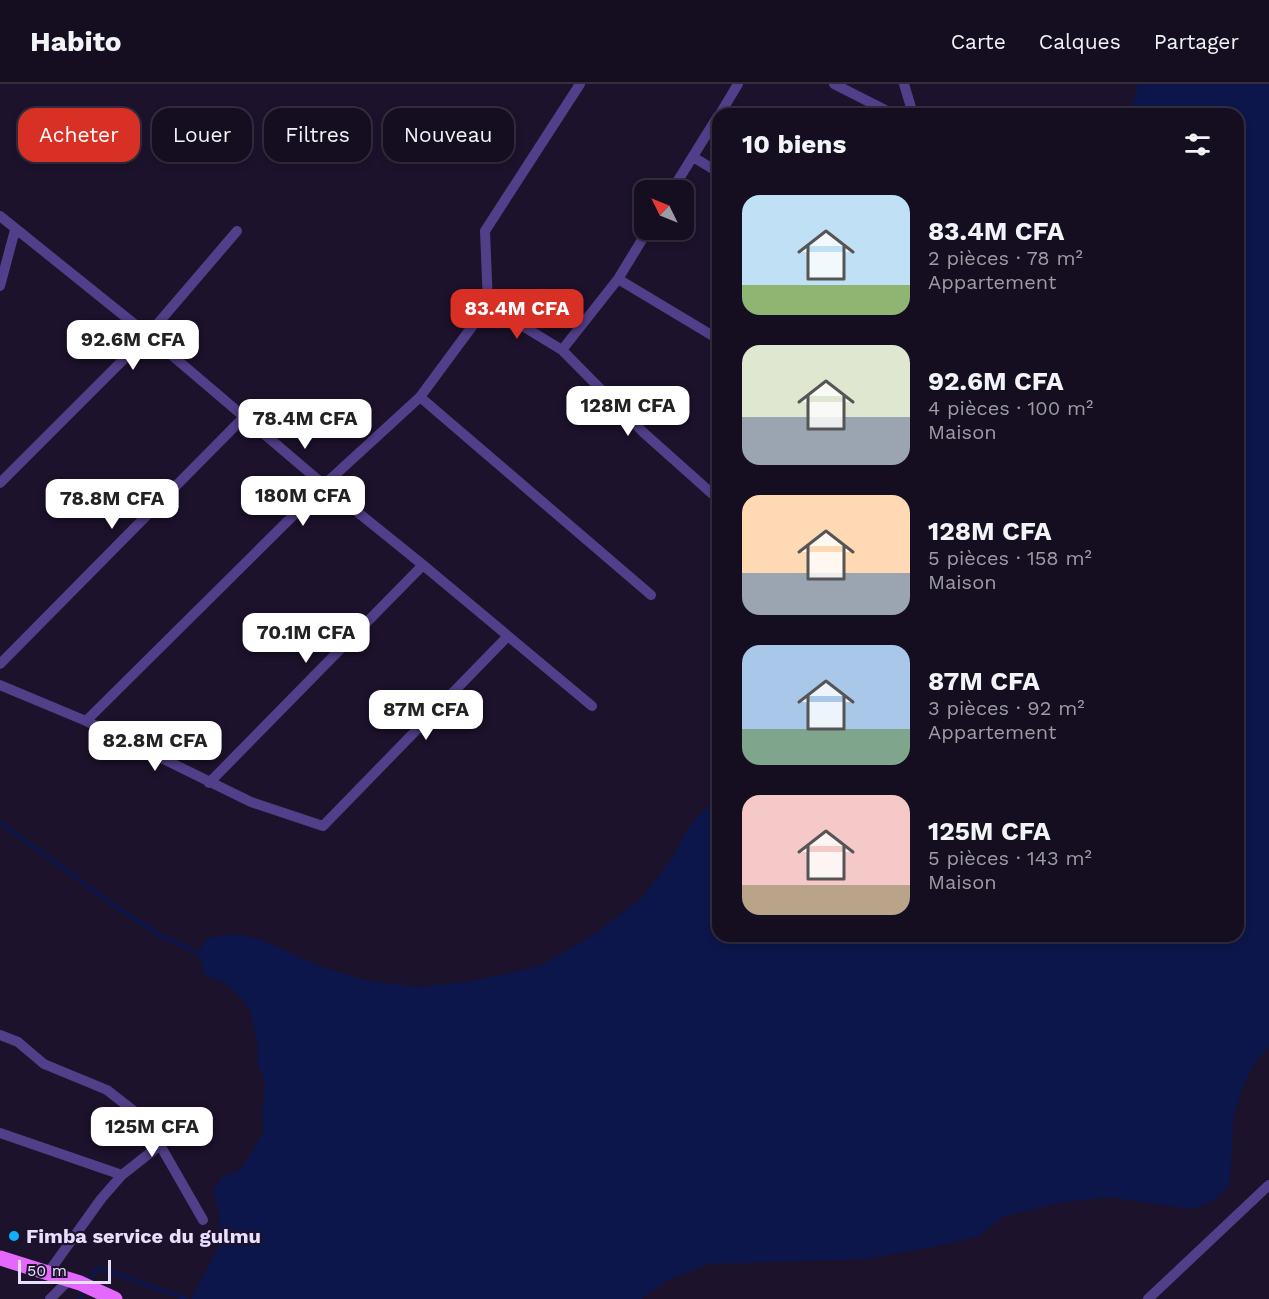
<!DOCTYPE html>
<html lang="fr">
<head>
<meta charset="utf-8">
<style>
	body { margin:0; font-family:"Work Sans",sans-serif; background:#1e172a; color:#f1f3f6; height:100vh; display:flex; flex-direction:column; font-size:22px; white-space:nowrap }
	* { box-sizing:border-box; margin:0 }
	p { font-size:20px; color:#9d9ca5 }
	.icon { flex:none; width:33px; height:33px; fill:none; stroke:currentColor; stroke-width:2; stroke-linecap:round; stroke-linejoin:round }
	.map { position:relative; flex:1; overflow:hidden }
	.drawer { position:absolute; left:712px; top:24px; width:532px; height:834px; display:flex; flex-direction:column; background:#150e21; border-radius:18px; box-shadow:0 3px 9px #0003,0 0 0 2px #342e3f }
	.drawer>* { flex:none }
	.guide { position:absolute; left:18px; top:24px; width:570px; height:54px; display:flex; gap:12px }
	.needle { width:39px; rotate:313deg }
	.tools { position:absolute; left:634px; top:96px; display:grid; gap:12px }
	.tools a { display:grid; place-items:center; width:60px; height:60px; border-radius:12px; background:#150e21; box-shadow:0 3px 9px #0003,0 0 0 2px #342e3f; font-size:30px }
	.scale { position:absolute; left:18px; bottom:15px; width:93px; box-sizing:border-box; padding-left:6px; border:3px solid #e8defe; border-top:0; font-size:16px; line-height:21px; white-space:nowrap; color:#e8defe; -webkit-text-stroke:4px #1c122c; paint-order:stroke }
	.price { position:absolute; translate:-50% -51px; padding:0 14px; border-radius:12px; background:#fff; color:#222; font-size:20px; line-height:39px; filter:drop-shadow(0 2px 3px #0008) }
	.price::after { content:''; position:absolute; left:50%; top:36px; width:18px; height:14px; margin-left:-9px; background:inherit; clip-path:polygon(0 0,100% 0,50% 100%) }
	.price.active { background:#d93025; color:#fff }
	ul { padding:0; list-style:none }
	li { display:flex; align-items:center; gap:18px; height:150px; padding:0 30px }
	li span { display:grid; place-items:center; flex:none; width:168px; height:120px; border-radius:18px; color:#555 }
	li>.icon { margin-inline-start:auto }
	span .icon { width:72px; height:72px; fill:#fffc; stroke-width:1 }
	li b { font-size:26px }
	h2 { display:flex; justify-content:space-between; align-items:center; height:72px; padding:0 30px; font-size:26px }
	.pill { padding:0 21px; border-radius:18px; background:#150e21; box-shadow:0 3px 9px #0003,0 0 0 2px #342e3f; font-size:21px; line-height:54px }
	.pill.active { background:#d93025; color:#fff }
	header { display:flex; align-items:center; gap:36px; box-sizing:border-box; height:84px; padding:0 30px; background:#150e21; border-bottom:2px solid #342e3f }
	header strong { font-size:28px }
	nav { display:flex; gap:33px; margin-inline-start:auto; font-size:21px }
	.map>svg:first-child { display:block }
	.water { fill:#0d164a }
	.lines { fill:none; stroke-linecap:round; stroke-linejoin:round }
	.stream { stroke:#0d164a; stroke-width:4 }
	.minor { stroke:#523f89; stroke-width:10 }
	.primary { stroke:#e468fb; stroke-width:15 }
	.poi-dot { fill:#0faff9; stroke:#1c122c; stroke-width:2 }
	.labels { text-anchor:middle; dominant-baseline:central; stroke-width:4.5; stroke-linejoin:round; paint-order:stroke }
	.poi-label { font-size:20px; font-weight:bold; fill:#e8defe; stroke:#1c122c; text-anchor:start }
</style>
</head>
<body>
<header>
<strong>Habito</strong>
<nav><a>Carte</a><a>Calques</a><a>Partager</a></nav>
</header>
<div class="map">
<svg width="1269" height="1215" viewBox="0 0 1269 1215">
	<rect width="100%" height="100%" fill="#1c122c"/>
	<!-- water -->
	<path class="water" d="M1138 0H1269V962L1254 980 1242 1005 1233 1035 1231 1085 1229 1102 1215 1116 1192 1125 1109 1113 1059 1119 1002 1133 979 1152 928 1164 865 1175 709 1180 666 1197 642 1215H191L219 1161 220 1132 213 1107 222 1093 241 1085 264 1047 262 1028 265 1011 264 994 257 980 258 962 251 928 240 913 225 899 206 892 198 869 207 854 236 850 262 856 319 882 368 897 419 903 472 897 538 883 594 850 641 815 671 776 688 744 711 719 718 715V852H1239V30H1130Z"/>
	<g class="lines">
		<!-- stream -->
		<path class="stream" d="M0 738 112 820 163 853 198 869 202 870
			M89 1198 94 1187 100 1184 186 1215
			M80 1215 85 1205"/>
		<!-- minor -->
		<path class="minor" d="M834 0 893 30
			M904 0 913 30
			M720 30 738 0
			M693 73 718 88
			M672 106 718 32
			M0 132 148 251 324 401 423 481 592 622
			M618 195 718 255
			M0 202 15 146
			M488 221 562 266 644 349 718 415
			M562 266 618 195 648 146
			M420 313 651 511
			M0 399 148 251 237 147
			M0 580 245 332
			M0 601 86 637 251 718 323 742 508 552
			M86 637 324 401 420 313 488 221 485 147 580 0
			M209 699 423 481
			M0 951 18 958 44 980 107 1006 139 1031 160 1061 203 1136
			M0 1049 122 1091
			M48 1189 101 1115 122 1091 160 1061
			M50 1215 69 1196
			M1148 1215 1269 1101"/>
		<!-- primary -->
		<path class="primary" d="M0 1174 80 1199 115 1215"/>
	</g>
	<!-- markers -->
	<circle class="poi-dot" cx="14" cy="1152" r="6"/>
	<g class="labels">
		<!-- poi labels -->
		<g class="poi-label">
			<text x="26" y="1152">Fimba service du gulmu</text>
		</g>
	</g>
</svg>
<div class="tools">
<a><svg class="needle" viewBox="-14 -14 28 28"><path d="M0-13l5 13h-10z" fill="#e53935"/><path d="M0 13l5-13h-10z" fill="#9d9ca5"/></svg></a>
</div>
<div class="scale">50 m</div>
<b class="price active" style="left:517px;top:256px">83.4M CFA</b>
<b class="price" style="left:133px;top:287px">92.6M CFA</b>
<b class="price" style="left:628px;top:353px">128M CFA</b>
<b class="price" style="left:305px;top:366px">78.4M CFA</b>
<b class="price" style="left:303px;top:443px">180M CFA</b>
<b class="price" style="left:112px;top:446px">78.8M CFA</b>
<b class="price" style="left:306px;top:580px">70.1M CFA</b>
<b class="price" style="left:426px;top:657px">87M CFA</b>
<b class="price" style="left:155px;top:688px">82.8M CFA</b>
<b class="price" style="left:152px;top:1074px">125M CFA</b>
<div class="guide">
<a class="pill active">Acheter</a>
<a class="pill">Louer</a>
<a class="pill">Filtres</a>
<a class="pill">Nouveau</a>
</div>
<section class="drawer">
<h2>10 biens<svg class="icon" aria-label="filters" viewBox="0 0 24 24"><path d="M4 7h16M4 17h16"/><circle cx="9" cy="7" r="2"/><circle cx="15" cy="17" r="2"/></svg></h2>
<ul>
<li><span style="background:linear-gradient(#bfe0f5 75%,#8fb573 0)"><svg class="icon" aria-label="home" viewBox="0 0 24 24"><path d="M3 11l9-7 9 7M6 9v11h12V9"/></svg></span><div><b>83.4M CFA</b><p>2 pièces · 78 m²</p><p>Appartement</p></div></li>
<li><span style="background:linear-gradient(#dfe7d0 60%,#9aa5b1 0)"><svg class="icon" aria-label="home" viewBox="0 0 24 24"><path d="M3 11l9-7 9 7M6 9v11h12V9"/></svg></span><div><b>92.6M CFA</b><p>4 pièces · 100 m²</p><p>Maison</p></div></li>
<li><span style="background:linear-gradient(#ffd9b3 65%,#9aa5b1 0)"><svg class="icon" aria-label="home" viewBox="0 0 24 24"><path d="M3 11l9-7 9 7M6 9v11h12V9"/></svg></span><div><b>128M CFA</b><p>5 pièces · 158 m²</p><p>Maison</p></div></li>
<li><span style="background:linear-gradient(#a9c7e8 70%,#7fa58c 0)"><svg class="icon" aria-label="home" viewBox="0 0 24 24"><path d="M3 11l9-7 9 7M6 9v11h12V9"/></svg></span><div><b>87M CFA</b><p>3 pièces · 92 m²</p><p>Appartement</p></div></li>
<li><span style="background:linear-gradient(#f6c9c9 75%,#b9a48a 0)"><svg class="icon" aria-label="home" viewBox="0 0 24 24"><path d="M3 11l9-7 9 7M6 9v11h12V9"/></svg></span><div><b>125M CFA</b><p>5 pièces · 143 m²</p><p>Maison</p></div></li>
</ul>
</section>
</div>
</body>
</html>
